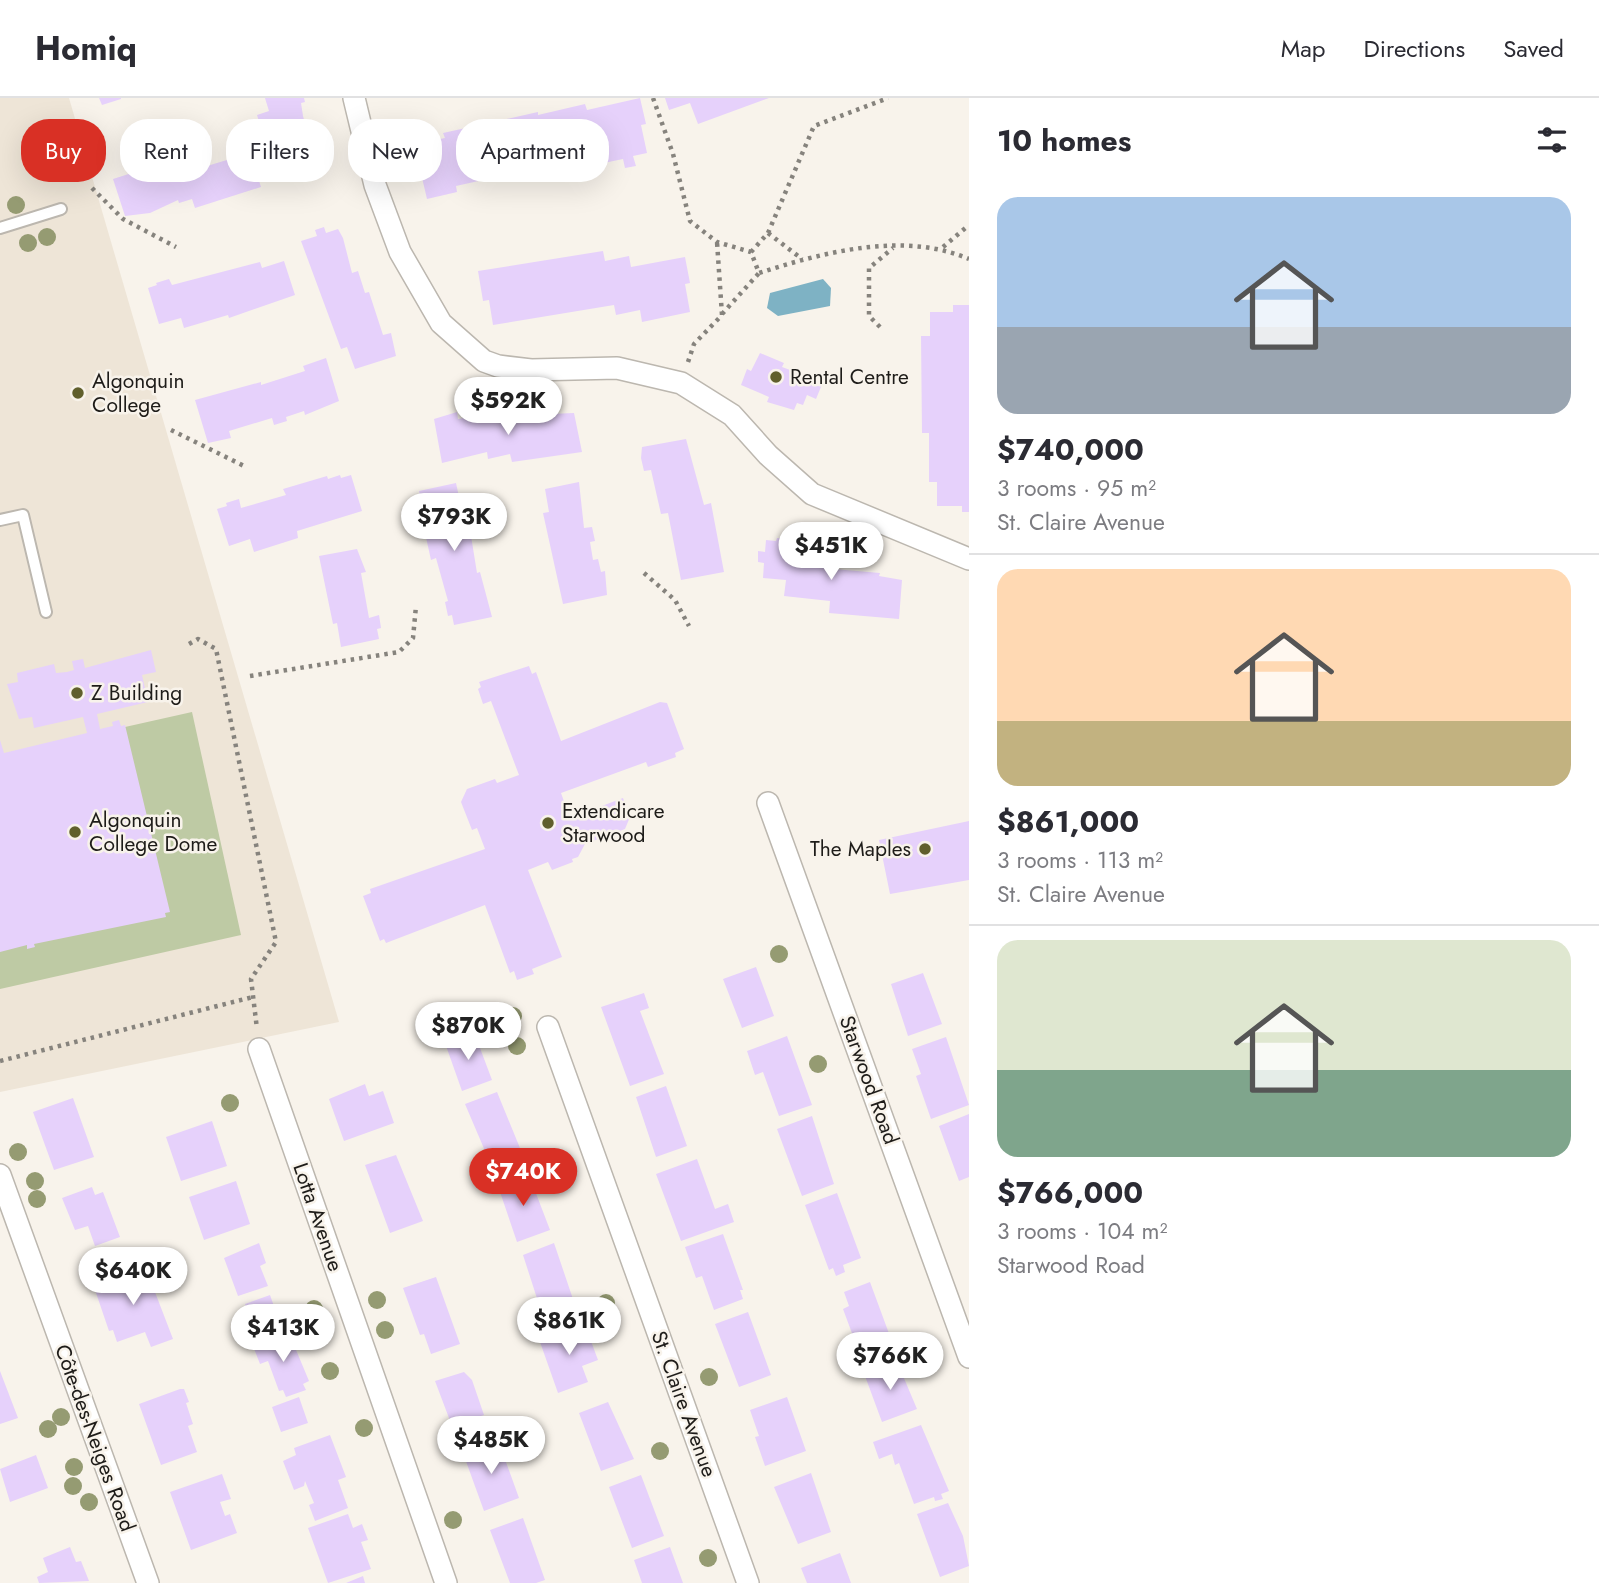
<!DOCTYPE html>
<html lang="en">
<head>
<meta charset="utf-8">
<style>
	body { margin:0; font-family:Jost,sans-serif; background:#f2f2f3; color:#2b2b33; height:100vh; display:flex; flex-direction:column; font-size:26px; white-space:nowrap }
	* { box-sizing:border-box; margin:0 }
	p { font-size:23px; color:#7c7c81 }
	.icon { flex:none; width:38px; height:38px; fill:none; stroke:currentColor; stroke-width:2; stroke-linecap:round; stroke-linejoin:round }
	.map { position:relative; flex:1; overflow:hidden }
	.panel { display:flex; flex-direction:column; background:#fff; width:630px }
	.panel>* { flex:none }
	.hud { position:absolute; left:21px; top:21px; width:665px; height:63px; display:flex; gap:14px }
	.price { position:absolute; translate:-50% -60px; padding:0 16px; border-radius:24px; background:#fff; color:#222; font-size:23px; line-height:46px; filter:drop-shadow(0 2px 4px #0008) }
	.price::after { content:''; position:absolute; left:50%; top:42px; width:21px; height:16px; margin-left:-10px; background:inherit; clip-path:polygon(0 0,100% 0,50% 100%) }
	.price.selected { background:#d93025; color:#fff }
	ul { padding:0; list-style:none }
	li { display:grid; align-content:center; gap:14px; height:371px; padding:0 28px }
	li+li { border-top:2px solid #e1e1e2 }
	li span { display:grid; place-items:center; height:217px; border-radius:21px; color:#555 }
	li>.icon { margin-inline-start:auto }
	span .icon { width:126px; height:126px; fill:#fffc; stroke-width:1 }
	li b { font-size:30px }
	h2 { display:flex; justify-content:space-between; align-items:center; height:84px; padding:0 28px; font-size:30px }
	.pill { padding:0 24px; border-radius:28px; background:#fff; box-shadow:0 7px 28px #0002; font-size:24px; line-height:63px }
	.pill.selected { background:#d93025; color:#fff }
	header { display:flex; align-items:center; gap:42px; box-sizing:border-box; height:98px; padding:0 35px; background:#fff; border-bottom:2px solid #e1e1e2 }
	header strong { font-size:33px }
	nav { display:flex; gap:38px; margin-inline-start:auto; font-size:24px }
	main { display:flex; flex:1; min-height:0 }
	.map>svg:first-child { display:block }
	.built { fill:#eee5d7 }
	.green { fill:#becaa4 }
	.water { fill:#7eb2c4 }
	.building { fill:#e6d1fb }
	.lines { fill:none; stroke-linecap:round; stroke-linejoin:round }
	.lane-casing { stroke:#bcb7af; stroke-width:14 }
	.street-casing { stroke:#bcb7af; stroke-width:24 }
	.path { stroke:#86837d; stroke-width:4.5; stroke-dasharray:3.5 5; stroke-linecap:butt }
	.lane { stroke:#fff; stroke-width:10 }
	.street { stroke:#fff; stroke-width:21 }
	.tree { fill:#959b72 }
	.poi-dot { fill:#605f2c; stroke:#f8f3eb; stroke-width:2.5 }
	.labels { text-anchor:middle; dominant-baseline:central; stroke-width:5; stroke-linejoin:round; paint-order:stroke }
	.poi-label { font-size:21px; fill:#1e1c19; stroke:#f8f3eb; text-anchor:start }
	.street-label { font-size:21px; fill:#1e1c19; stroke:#f8f3eb }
</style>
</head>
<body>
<header>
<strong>Homiq</strong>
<nav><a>Map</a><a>Directions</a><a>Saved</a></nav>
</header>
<main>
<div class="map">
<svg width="969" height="1485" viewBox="0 0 969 1485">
	<rect width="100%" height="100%" fill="#f8f3eb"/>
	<!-- built -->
	<path class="built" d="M0 0H69L339 924 0 994Z"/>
	<!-- green -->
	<path class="green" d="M192 614 241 837 0 891V657Z"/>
	<!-- water -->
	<path class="water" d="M823 181 831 190 830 208 778 218 767 210 770 195Z"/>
	<!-- building -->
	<path class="building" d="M99 0H121V1L102 7Z
		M265 0H304L305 4 301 5 303 18 308 36 313 34 320 60 317 61 320 71 309 74 311 81 301 83 299 77 284 82 270 38 264 40 257 17 269 13Z
		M640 0 646 26 641 27 647 55 633 58 636 68 625 70 623 61 599 66 598 60 551 71 550 67 456 88 457 94 427 101 420 71 425 70 420 45 445 40 443 35 538 14V17L585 6 587 12Z
		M665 0H769L698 26 690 5 669 12Z
		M250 55 261 89 195 110 192 101 179 105 178 102 150 115 125 118 113 81 179 60 184 75Z
		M324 129 326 135 338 131 343 140 352 175 358 173 365 195 369 194 383 237 391 235 396 258 355 271 347 249 341 251 301 143 317 138 315 132Z
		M603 153 605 163 629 158 631 169 685 159 690 185 685 186 690 214 642 224 640 212 616 217 614 207 493 227 489 202 483 203 478 173Z
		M284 163 295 197 229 220 228 217 184 230 181 220 159 226 148 190 157 187 156 185 169 181 172 187 260 164 262 170Z
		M953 207H969V414H962V408H937V384H929V335H922L921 238H930V214H953Z
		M760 255 784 265 782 269 823 284 816 301 807 297 803 307 797 305 794 312 767 304 769 299 741 287 747 271 751 273Z
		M326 260 339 303 305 317 304 313 286 319 287 323 274 327 272 320 229 333 231 340 208 345 195 302 261 284V287L305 273 303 268Z
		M549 313 550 316 574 315 582 354 512 364 510 356 488 361 487 354 442 365 434 321 457 314 458 321 481 317 482 323 505 319V322L518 319V323Z
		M686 341 704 407 711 405 724 474 681 482 668 415 661 416 651 372 644 373 641 360 642 349Z
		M340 377 341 380 351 377 362 413 297 433 298 440 254 454 250 441 229 448 217 411 227 408 226 405 239 401 241 410 286 397 283 391 327 378 328 381Z
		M579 384 584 430 592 429 595 443 590 444 593 462 598 461 601 474 605 473 607 497 563 506 543 415 549 414 545 391Z
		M456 385 461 408 466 407 477 475 480 474 492 519 454 527 452 517 448 518 445 504 448 503 436 460 431 462 418 403H421L419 393Z
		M777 440 791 441 789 453 835 458 834 471 880 475 879 478 902 482 899 521 829 515 830 503 784 498 786 482 763 480 764 465 758 464V453L765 454 766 442 776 443Z
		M357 451 366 474 361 475 369 520 379 517 381 530 377 531 379 541 341 549 337 525 333 526 319 458Z
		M151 552 156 574 142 577 148 604 97 616 100 631 113 628 112 624 119 622 121 628 125 627 170 814 165 815 166 819 34 846 35 849 27 851V847L0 854V642L4 655 87 635 83 619 34 630 32 619 19 621 7 586 18 584 17 575 54 566 56 575 67 574 74 572 72 563 83 561 85 570Z
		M529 568 532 576 536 574 561 643 660 604 667 605 684 651 675 655 676 659 648 669 646 664 561 695 570 720 623 700 630 719 625 731 585 746 578 759 572 761 573 764 552 772 548 764 528 772 562 859 532 871 534 876 517 882 514 873 510 875 485 807 386 845 384 841 380 843 363 798 371 795 370 791 485 751 477 730 472 732 461 704 467 691 495 681 497 685 519 677 491 603 483 606 478 591 481 589 479 584Z
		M969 723V782L890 796 879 742Z
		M756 869 774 918 742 930 723 881Z
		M923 875 942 926 908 938 891 886Z
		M644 895 649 910 640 913 664 976 630 988 601 909Z
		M474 934 492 982 462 993 445 945Z
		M787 938 812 1007 779 1018 763 974 755 977 747 953Z
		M946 939 969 1007 931 1021 916 978 921 976 912 951Z
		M365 986 369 998 383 993 394 1025 344 1043 329 1001Z
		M666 988 687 1048 656 1059 636 999Z
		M497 994 522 1055 491 1067 465 1006Z
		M73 1000 94 1059 54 1072 33 1014Z
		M969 1016V1079L959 1083 939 1028Z
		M812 1018 834 1086 802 1098 777 1031Z
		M212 1023 227 1068 181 1083 166 1039Z
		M396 1057 423 1123 390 1135 365 1067Z
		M697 1061 715 1111 728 1106 734 1124 681 1143 656 1076Z
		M529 1077 550 1132 517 1144 498 1088 508 1081 509 1084Z
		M236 1083 250 1126 204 1142 189 1099Z
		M92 1089 95 1097 103 1094 120 1139 95 1148 88 1128 75 1132 62 1100Z
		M837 1095 861 1160 843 1167 845 1174 836 1178 833 1170 829 1172 805 1107Z
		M723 1136 743 1192H740L743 1201 714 1212 702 1178 696 1180 685 1149Z
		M259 1145 266 1165 260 1168 268 1188 238 1198 224 1160Z
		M554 1145 576 1210 544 1222 523 1157Z
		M145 1168 173 1241 151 1249 145 1234 117 1244 113 1232 109 1233 93 1186Z
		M436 1179 460 1246 431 1256 424 1236 420 1237 403 1190Z
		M870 1184 891 1241 849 1256 844 1242 853 1238 843 1211 849 1208 844 1194Z
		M270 1197 280 1225 255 1233 245 1206Z
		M748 1214 771 1277 739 1289 715 1226Z
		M585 1227 598 1262 582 1268 588 1284 558 1295 540 1244 572 1229 573 1232Z
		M289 1235 309 1283 303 1286 306 1292 286 1299 283 1292 279 1293 268 1263 260 1266 253 1248Z
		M890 1264 891 1269 898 1266 917 1311 882 1324 865 1278 878 1274 876 1269Z
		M0 1273 18 1320 0 1326Z
		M464 1274 472 1282 484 1317 452 1328 435 1283Z
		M180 1291H184L189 1304 186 1305 193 1326 188 1328 197 1354 161 1367 139 1306Z
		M299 1299 308 1325 281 1334 272 1309Z
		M787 1299 806 1353 765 1368 755 1339 759 1338 750 1312Z
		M608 1304 634 1361 601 1373 579 1315Z
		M921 1327 949 1393 941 1396 943 1401 935 1403 934 1399 914 1406 899 1365 895 1367 892 1356 879 1361 873 1344Z
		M330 1337 346 1379 338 1382 348 1410 315 1423 309 1407 314 1405 305 1383 304 1388 294 1392 283 1363 296 1357 294 1350Z
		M498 1342 519 1400 484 1413 463 1355Z
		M36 1357 48 1390 10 1404 0 1371Z
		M811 1375 831 1434 798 1446 774 1389Z
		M222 1376 231 1401 220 1404 225 1418 230 1416 237 1435 191 1452 170 1394Z
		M641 1377 664 1438 632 1450 609 1389Z
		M948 1405 963 1438 969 1468 940 1479 917 1416Z
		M348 1416 353 1430 362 1426 368 1442 361 1444 371 1471 328 1485 308 1430Z
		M523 1420 545 1482 536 1485H510L490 1432Z
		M70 1449 76 1464 81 1463 89 1483 39 1485 37 1479 48 1474 43 1460Z
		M670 1449 683 1485H642L634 1462Z
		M840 1455 851 1485H807L801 1470Z
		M363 1478 365 1485H346Z"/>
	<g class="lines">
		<!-- lane casing -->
		<g class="lane-casing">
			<path id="lane" d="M0 130 61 111
				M0 422 23 417 46 514"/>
		</g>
		<!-- street casing -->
		<g class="street-casing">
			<path id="street" d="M354 0 375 87 400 154 441 225 484 263 498 268 531 272 617 270 681 285 732 317 768 357 812 396 969 461
				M768 705 969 1259
				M548 929 748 1485
				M259 951 446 1485
				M0 1077 148 1485"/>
		</g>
		<!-- path -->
		<path class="path" d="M653 0 673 56 690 123 717 144 751 154 759 175C824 154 904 133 969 161
			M92 90 123 121 176 149
			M768 135 802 161
			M943 149 969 127
			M751 154 768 135 814 28 888 0
			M722 216 759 175
			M880 229 869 218V170L893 150
			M688 264 694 246 722 217 717 144
			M171 332 244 368
			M644 475 675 502 689 528
			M189 546 198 541 216 551 276 844 251 881 257 931
			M250 578 399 554 413 540 416 508
			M0 963 253 899"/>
		<!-- lane -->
		<use href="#lane" class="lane"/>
		<!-- street -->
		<use href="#street" class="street"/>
	</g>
	<!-- trees -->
	<g class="tree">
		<circle cx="16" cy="107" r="9"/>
		<circle cx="47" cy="139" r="9"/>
		<circle cx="28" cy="145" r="9"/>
		<circle cx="779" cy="856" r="9"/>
		<circle cx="513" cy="918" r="9"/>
		<circle cx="517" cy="948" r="9"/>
		<circle cx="818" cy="966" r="9"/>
		<circle cx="230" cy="1005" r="9"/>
		<circle cx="18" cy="1054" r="9"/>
		<circle cx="35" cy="1083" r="9"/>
		<circle cx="37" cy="1101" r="9"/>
		<circle cx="377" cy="1202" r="9"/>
		<circle cx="606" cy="1205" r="9"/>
		<circle cx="314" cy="1211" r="9"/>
		<circle cx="385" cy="1232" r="9"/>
		<circle cx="318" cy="1237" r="9"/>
		<circle cx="330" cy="1273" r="9"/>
		<circle cx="709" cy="1279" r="9"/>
		<circle cx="61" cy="1319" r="9"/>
		<circle cx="364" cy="1330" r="9"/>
		<circle cx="48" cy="1331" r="9"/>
		<circle cx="660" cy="1353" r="9"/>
		<circle cx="74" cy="1369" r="9"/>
		<circle cx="73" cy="1388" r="9"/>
		<circle cx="89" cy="1404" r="9"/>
		<circle cx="453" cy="1422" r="9"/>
		<circle cx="708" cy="1460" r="9"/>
	</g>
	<!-- markers -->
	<g class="poi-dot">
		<circle cx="776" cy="279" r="7"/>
		<circle cx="78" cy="295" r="7"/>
		<circle cx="77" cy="595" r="7"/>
		<circle cx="548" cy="725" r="7"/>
		<circle cx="75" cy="734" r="7"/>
		<circle cx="925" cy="751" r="7"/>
	</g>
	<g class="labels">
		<!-- poi labels -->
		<g class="poi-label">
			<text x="790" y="279">Rental Centre</text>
			<text x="92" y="283">Algonquin<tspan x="92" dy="24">College</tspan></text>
			<text x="91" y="595">Z Building</text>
			<text x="562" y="713">Extendicare<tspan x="562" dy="24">Starwood</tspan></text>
			<text x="89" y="722">Algonquin<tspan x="89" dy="24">College Dome</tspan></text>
			<text x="911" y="751" text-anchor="end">The Maples</text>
		</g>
		<!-- street labels -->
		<g class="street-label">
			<text transform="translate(869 982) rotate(70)">Starwood Road</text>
			<text transform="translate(318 1119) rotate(71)">Lotta Avenue</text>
			<text transform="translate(684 1306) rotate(70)">St. Claire Avenue</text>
			<text transform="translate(95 1340) rotate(70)">Côte-des-Neiges Road</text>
		</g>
	</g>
</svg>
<b class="price" style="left:508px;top:339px">$592K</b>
<b class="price" style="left:454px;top:455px">$793K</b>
<b class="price" style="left:831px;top:484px">$451K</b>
<b class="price" style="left:468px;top:964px">$870K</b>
<b class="price selected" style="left:523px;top:1110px">$740K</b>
<b class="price" style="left:133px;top:1209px">$640K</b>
<b class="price" style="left:569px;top:1259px">$861K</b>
<b class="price" style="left:283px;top:1266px">$413K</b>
<b class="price" style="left:890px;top:1294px">$766K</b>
<b class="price" style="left:491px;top:1378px">$485K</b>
<div class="hud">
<a class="pill selected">Buy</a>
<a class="pill">Rent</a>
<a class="pill">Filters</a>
<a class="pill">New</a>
<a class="pill">Apartment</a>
</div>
</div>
<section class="panel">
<h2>10 homes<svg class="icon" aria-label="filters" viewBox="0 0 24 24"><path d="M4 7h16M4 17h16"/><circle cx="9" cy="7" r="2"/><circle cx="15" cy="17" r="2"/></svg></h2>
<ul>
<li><span style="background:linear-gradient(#a9c7e8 60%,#9aa5b1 0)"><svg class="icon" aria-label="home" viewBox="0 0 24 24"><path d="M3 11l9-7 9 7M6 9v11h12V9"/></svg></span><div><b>$740,000</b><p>3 rooms · 95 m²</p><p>St. Claire Avenue</p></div></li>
<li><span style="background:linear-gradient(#ffd9b3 70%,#c2b280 0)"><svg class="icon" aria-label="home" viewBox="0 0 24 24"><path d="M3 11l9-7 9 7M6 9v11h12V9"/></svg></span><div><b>$861,000</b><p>3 rooms · 113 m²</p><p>St. Claire Avenue</p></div></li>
<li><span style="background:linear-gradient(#dfe7d0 60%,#7fa58c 0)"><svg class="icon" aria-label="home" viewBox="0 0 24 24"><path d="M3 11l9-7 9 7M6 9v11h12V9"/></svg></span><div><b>$766,000</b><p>3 rooms · 104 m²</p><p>Starwood Road</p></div></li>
</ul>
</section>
</main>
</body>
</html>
